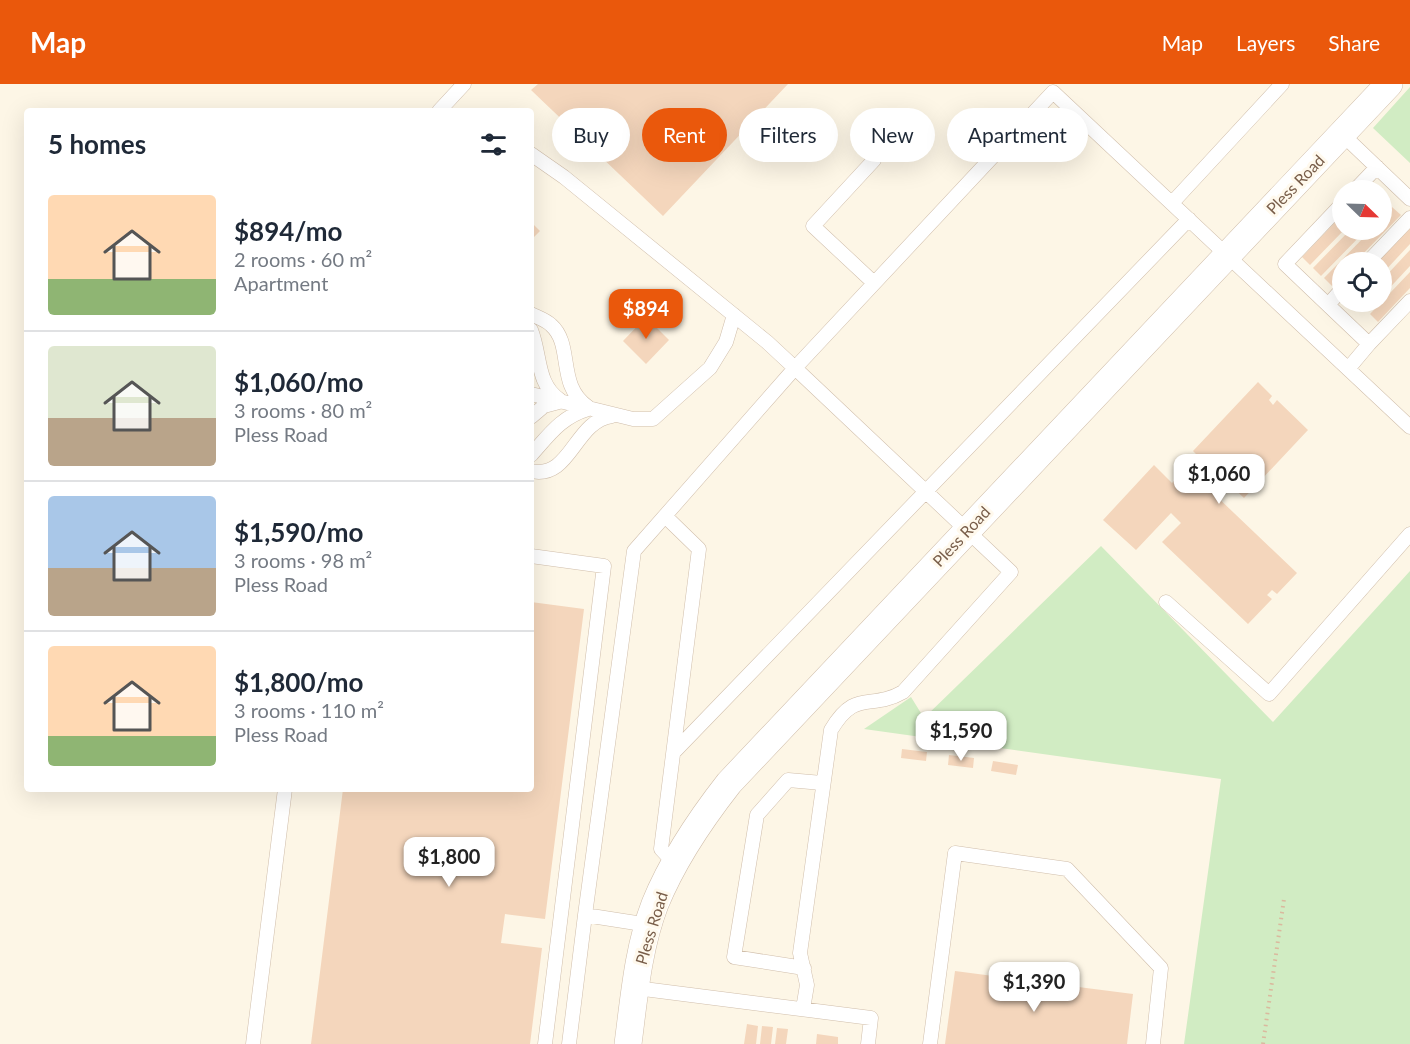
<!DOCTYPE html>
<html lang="en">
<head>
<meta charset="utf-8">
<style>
	body { margin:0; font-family:Lato,sans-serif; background:#f2f2f3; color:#1f2937; height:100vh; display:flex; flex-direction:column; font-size:22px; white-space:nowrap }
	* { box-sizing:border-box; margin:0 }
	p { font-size:20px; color:#747a83 }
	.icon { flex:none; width:33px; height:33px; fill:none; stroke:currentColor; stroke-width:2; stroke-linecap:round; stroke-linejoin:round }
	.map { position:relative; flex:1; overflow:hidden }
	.sheet { position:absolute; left:24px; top:24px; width:510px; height:684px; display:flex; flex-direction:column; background:#fff; border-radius:6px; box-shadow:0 6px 24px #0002 }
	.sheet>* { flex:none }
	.top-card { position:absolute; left:552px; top:24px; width:570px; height:54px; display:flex; gap:12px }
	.needle { width:39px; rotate:113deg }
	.fabs { position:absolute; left:1332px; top:96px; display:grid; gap:12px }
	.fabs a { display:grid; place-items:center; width:60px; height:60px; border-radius:50%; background:#fff; box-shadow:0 6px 24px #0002; font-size:30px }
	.price { position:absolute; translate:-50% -51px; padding:0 14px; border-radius:12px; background:#fff; color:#222; font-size:20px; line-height:39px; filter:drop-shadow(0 2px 3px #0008) }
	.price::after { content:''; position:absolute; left:50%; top:36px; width:18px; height:14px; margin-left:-9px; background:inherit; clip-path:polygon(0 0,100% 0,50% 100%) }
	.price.on { background:#ea580c; color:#fff }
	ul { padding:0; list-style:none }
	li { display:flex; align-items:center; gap:18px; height:150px; padding:0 24px }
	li+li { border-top:2px solid #e0e1e3 }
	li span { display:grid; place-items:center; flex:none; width:168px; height:120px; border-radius:6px; color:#555 }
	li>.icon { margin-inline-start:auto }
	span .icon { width:72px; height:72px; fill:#fffc; stroke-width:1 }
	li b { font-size:26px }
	h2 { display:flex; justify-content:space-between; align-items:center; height:72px; padding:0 24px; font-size:26px }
	.pill { padding:0 21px; border-radius:27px; background:#fff; box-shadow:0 6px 24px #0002; font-size:21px; line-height:54px }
	.pill.on { background:#ea580c; color:#fff }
	header { display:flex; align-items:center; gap:36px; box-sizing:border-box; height:84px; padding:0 30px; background:#ea580c; color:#fff }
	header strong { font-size:28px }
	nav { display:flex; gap:33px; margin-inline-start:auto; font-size:21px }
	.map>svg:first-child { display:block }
	.green { fill:#d1ecc3 }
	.building { fill:#f4d6bc }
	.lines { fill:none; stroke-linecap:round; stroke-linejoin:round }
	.lane-casing { stroke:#d0beab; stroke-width:15 }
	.street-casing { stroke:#d0beab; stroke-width:28 }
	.path { stroke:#dab99e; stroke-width:4; stroke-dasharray:1.5 4.5; stroke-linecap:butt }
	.lane { stroke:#fff; stroke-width:14 }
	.street { stroke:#fff; stroke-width:27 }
	.labels { text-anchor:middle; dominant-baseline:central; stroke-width:6; stroke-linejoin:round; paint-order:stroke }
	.street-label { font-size:16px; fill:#785d49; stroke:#fff9ed }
</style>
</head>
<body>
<header>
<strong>Map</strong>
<nav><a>Map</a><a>Layers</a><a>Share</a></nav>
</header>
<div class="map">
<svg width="1410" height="960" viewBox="0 0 1410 960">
	<rect width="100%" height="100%" fill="#fdf6e6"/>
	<!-- green -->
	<path class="green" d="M1410 3V79L1373 44Z
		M1101 462 1273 638 1410 487V960H1184L1221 695 864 645 911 613 924 634Z"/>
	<!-- building -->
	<path class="building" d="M538 0H788L663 132 531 6Z
		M1382 113 1390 121 1382 129Z
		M1392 123 1401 131 1355 178H1342V192L1332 202 1324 194 1371 146H1382V135Z
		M1342 131 1344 146 1310 181 1302 173Z
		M531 138 540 147 531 156Z
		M1410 144V160L1382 190V178H1377Z
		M1350 146H1366L1321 192 1313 184Z
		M1410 166V182L1382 212V196Z
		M1410 188V204L1378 238 1370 230Z
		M1361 218H1376L1367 227 1359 220Z
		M646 233 669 256 646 280 623 257Z
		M1258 298 1272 312 1269 316 1273 321 1277 316 1308 346 1244 414 1226 397 1213 409 1297 489 1277 510 1272 506 1267 511 1272 515 1248 540 1162 458 1181 439 1171 429 1136 466 1103 436 1154 381 1172 399 1198 372 1193 367Z
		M531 518 584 525 545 835 505 830 501 859 542 864 530 960H311L343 705H531Z
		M902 665 927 668 926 677 901 674Z
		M949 671 974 674 973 684 948 681Z
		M993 677 1018 681 1016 691 991 687Z
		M955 887 1133 910 1127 960H945Z
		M747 940 758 942 756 960H744Z
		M762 942 773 943 771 960H760Z
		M777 944 788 945 786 960H775Z
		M817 950 838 953V960H816Z"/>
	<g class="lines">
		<!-- lane casing -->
		<g class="lane-casing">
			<path id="lane" d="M439 27 464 0
				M1342 50 1410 115
				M531 70 564 93 767 258 795 284 1053 8 1410 343
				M1355 106 1377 83
				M1172 119 1282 0
				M1342 120 1285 180 1328 221 1342 205
				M1368 178 1410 134
				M874 199 813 142 874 76
				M1328 221 1369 260 1410 217
				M531 230C537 233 546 236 551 241 574 261 556 301 588 323
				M531 246C541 271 536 300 560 316
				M1348 285 1369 260
				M531 310 633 335H653L710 284 726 258 734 231
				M531 333 544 322 559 318
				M531 371C549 351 561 333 588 325
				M531 387C571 396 574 337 612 332
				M665 432 699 465 661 765 675 780
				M531 472 604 482 545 960
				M1166 518 1269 610 1410 450
				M674 668 1189 135
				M585 831 634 467 795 284 1011 488 903 608C870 627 856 604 831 646L800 869 807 901 803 925
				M804 884 734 873 757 731 788 696 822 699
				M636 904 871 934 868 960
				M253 960 285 705
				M569 960 585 831 649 841
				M930 960 955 769 1067 785 1161 884 1153 960"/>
		</g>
		<!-- street casing -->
		<g class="street-casing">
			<path id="street" d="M628 960C634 914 638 864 655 820 673 776 700 736 729 699L1389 0"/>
		</g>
		<!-- path -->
		<path class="path" d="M1263 960 1284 815"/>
		<!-- lane -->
		<use href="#lane" class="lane"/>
		<!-- street -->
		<use href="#street" class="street"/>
	</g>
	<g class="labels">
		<!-- street labels -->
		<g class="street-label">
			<text transform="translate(1295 100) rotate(-46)">Pless Road</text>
			<text transform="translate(961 452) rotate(-47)">Pless Road</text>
			<text transform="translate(651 844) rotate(-73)">Pless Road</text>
		</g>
	</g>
</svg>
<div class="fabs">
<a><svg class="needle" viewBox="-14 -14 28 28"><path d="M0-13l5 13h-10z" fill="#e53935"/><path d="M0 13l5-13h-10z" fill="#747a83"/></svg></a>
<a><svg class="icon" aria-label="locate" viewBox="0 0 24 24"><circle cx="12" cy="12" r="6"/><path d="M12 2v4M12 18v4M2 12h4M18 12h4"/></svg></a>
</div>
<b class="price on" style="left:646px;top:256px">$894</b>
<b class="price" style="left:1219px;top:421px">$1,060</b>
<b class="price" style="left:961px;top:678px">$1,590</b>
<b class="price" style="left:449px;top:804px">$1,800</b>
<b class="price" style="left:1034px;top:929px">$1,390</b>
<div class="top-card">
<a class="pill">Buy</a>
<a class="pill on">Rent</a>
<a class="pill">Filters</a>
<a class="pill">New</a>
<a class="pill">Apartment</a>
</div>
<section class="sheet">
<h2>5 homes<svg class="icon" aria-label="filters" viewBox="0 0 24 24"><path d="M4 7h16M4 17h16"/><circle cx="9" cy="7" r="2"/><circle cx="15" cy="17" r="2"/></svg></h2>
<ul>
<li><span style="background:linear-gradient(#ffd9b3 70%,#8fb573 0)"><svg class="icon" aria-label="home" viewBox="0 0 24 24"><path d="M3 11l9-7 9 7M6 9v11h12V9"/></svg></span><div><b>$894/mo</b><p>2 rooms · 60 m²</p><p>Apartment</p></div></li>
<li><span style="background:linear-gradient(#dfe7d0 60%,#b9a48a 0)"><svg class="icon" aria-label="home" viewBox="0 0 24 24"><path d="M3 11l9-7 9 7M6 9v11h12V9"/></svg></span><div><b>$1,060/mo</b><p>3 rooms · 80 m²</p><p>Pless Road</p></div></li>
<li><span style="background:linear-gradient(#a9c7e8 60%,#b9a48a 0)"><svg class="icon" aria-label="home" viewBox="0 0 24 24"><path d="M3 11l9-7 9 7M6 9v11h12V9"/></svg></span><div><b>$1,590/mo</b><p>3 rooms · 98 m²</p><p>Pless Road</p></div></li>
<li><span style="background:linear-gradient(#ffd9b3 75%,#8fb573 0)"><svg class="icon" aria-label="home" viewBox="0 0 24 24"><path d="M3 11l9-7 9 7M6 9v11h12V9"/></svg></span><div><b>$1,800/mo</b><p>3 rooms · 110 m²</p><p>Pless Road</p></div></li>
</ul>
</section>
</div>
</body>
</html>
